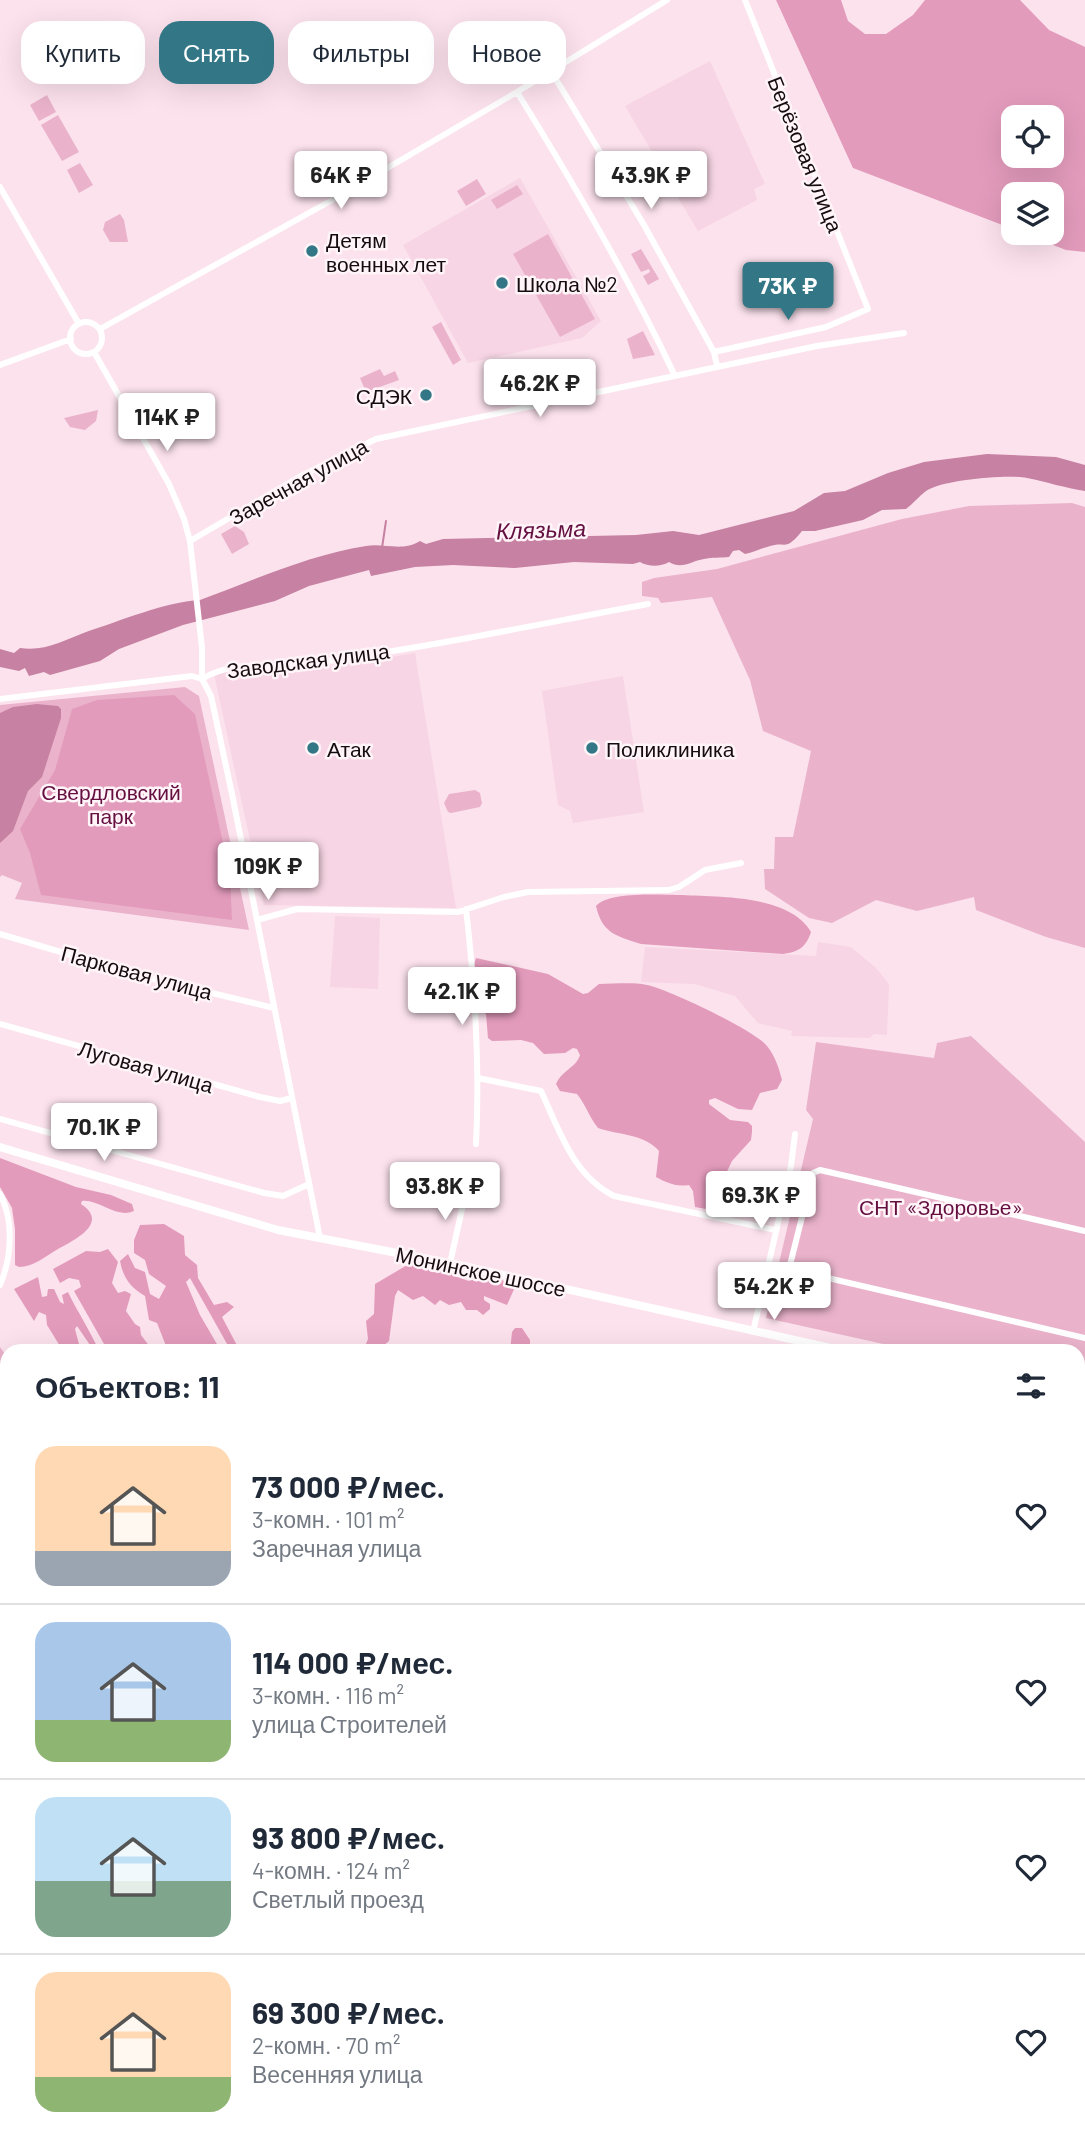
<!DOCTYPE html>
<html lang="ru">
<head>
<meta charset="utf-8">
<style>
	body { margin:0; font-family:Barlow,sans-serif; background:#f6f6f7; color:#1f2937; height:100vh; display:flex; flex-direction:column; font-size:26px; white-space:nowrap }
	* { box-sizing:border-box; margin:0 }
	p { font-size:23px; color:#747a83 }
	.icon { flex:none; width:38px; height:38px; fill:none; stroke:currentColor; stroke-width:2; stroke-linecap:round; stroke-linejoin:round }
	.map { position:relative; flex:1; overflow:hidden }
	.details { position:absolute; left:0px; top:1344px; width:1085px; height:798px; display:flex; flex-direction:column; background:#fff; border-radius:21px 21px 0 0; box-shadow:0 7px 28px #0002 }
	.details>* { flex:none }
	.banner { position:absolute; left:21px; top:21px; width:700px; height:63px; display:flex; gap:14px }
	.fabs { position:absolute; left:1001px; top:105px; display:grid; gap:14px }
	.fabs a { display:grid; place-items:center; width:63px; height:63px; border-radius:14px; background:#fff; box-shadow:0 7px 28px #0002; font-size:35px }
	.price { position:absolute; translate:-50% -60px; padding:0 16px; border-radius:7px; background:#fff; color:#222; font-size:23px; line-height:46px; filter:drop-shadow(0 2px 4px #0008) }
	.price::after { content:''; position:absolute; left:50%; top:42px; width:21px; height:16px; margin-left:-10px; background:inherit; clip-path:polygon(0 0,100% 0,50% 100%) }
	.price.on { background:#337786; color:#fff }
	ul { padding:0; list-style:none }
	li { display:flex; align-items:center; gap:21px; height:175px; padding:0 35px }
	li+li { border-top:2px solid #e0e1e3 }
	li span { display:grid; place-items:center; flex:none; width:196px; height:140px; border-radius:21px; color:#555 }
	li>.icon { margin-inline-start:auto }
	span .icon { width:84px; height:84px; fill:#fffc; stroke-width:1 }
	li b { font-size:30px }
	h2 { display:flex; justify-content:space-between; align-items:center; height:84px; padding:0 35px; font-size:30px }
	.chip { padding:0 24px; border-radius:21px; background:#fff; box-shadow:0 7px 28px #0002; font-size:24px; line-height:63px }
	.chip.on { background:#337786; color:#fff }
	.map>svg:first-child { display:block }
	.built { fill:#f7d5e4 }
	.green { fill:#eab3cb }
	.forest { fill:#e39bbc; fill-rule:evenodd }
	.water { fill:#c781a2 }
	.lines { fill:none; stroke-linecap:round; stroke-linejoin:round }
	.stream { stroke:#c781a2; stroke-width:2 }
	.minor { stroke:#fff; stroke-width:6 }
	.major { stroke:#fff; stroke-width:8 }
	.poi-dot { fill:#337786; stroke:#fff4f8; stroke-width:2.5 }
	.labels { text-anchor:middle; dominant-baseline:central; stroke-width:5; stroke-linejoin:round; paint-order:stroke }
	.street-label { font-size:21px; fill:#150c10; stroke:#fff4f8 }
	.poi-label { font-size:21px; fill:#150c10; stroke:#fff4f8; text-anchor:start }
	.park-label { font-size:21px; fill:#640f40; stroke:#fff4f8 }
	.water-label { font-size:23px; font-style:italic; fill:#641041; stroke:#fff4f8 }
</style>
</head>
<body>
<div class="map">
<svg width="1085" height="2142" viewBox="0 0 1085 2142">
	<rect width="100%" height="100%" fill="#fce2ed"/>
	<!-- built -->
	<path class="built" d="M710 61 765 184 754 189 757 200 698 231 677 196 683 191 678 182 671 184 625 106Z
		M520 178 601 321 582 338 468 363 403 245Z
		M415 653 456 908 264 905 214 674 231 670 299 672Z
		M623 676 644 812 573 823 570 811 558 805 542 691Z
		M335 916 380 918 378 989 330 987Z
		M818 942 851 947 876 968 889 984 887 1035 874 1034 870 1038 791 1036 792 1031 758 1023 735 996 695 984 641 982 645 947 816 956Z"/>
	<!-- green -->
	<path class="green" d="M47 95 56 112 39 121 30 105Z
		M58 115 79 152 62 161 41 125Z
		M80 163 93 185 79 193 67 170Z
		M477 179 486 194 466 206 457 191Z
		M517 185 523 194 497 209 491 200Z
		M120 214 124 220 128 242H110L103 230 105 222Z
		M548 234 595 319 560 337 513 254Z
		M641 249 659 279 648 285 643 276 650 272 649 269 641 272 631 254Z
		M441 322 461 360 453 365 432 327Z
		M643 331 655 355 633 359 627 339Z
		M380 369 384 376 395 371 399 380 366 392 360 378Z
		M98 410 96 421 85 430 70 427 64 418Z
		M1072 503 1085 507V948L1046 937 976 910 974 897 917 911 876 900 832 923 809 918 765 889 764 869H774L775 837H793L811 751 763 731 750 680 712 597 661 603 658 598 642 596V582L654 578 717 569 902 519 969 506Z
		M235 526 244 532 249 544 232 554 221 534Z
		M185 687 199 696 249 930 15 899 22 883 2 875 0 877V705Z
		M475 790 480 793 482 803 480 807 451 813 448 812 444 803 449 794Z
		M971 1036 1085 1142V1389L1078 1387V1351H915L766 1318 813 1119 806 1110 816 1042 934 1058 937 1043Z
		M0 1347 7 1357V1434L0 1433Z
		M1080 1427 1085 1429V1736L1078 1735V1436Z"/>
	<!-- forest -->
	<path class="forest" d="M776 0H841L848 21 865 34H886L913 15 925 0H1020L1049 30 1085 47V252L1066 250 1022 233H1052V194H1013V229L853 168ZM1013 117H1052V156H1013Z
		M174 695 195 714 230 875 232 920 41 895 30 853 20 829 55 770 72 709 97 700Z
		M682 895C720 897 790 895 811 932 806 947 799 952 783 954L641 944C616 936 602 933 596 906 609 891 662 895 682 895Z
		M476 958 548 974 583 994 588 993 599 984C614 984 632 982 647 985 668 989 756 1031 767 1046 775 1056 779 1068 782 1080L777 1089 760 1093 752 1110 738 1109 715 1098 709 1100V1104L730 1120 748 1122 752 1126V1132L751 1140 732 1161 712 1203 706 1209 695 1207 693 1191 689 1185C676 1187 667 1183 656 1177L659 1151C645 1134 618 1135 598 1128 589 1117 586 1105 577 1094L560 1091 556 1084C563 1069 576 1068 580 1055L577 1049 573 1048 565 1053 544 1054 533 1043 521 1040 492 1041 488 1038 486 1014 477 1007 473 967Z
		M0 1158 76 1187 111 1195 132 1204 134 1211C116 1219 99 1199 82 1201L81 1204C110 1223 74 1240 58 1249 46 1256 33 1267 19 1267L15 1265V1229L12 1208 0 1187Z
		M164 1224 184 1236 185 1255 197 1265 198 1278 214 1305 227 1302 234 1307 222 1317 240 1351H231L190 1278 186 1282 200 1315 221 1351H168L157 1323 149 1320 145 1296C131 1288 123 1278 120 1261L128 1254 135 1268 145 1272 150 1294 159 1299 166 1286 149 1274 145 1260 134 1253V1240L140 1225Z
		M108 1249 118 1262 112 1283 118 1293 125 1291 131 1294 126 1311 135 1324 140 1327 141 1335 153 1351H108L74 1291 81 1287 79 1280 69 1278 60 1283 53 1269 86 1251 100 1252Z
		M409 1264 452 1272 457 1277 469 1281 476 1277 513 1282 515 1287 507 1305 484 1296V1300L490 1304V1309L483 1315 477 1310H466L461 1302 449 1305 440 1300 435 1305 423 1296 413 1300 398 1290 395 1296 389 1341 383 1346 384 1351H363L368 1339 366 1321 374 1314 375 1284Z
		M38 1277 42 1297 47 1296 48 1289H54L60 1302 64 1304 62 1295 68 1292C78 1313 90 1330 99 1351H90V1345L77 1326 75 1329 80 1348 77 1351H63L47 1325 46 1315 39 1312 34 1321 14 1289Z
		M515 1328H522L530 1340V1351H510L512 1332Z
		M0 1440 7 1442V1848L0 1844Z
		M0 1896 7 1899V2135H210L215 2142H0Z
		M1085 1897V2073L1078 2070V1923Z
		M607 2135H953L982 2142H609Z"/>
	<!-- water -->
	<path class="water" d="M987 454 1056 457 1085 465V491C1065 488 1047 482 1027 478 1009 474 941 480 926 491 919 496 913 504 906 509L882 510 863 520 815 531H802C784 553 787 540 767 547 759 549 753 553 745 554L739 550 733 551 729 557C721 558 712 557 704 559 691 561 682 570 669 562 660 567 649 567 640 562L633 564 574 562 515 568 453 565 415 567 371 576 369 570 309 586 275 601 183 625 119 649 100 661 50 675 44 672 29 676 25 668 19 671 0 667V649L14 653 20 648C44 652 65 640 86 632 120 621 165 602 200 600 254 580 309 555 366 546 384 543 403 552 420 541L426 544 443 539 636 535 673 531 699 535 794 511 824 493 845 491 888 473 924 462Z
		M37 704 58 706 61 709V718L42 777 28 791 13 831 0 843V713L13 707Z"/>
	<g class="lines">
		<!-- stream -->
		<path class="stream" d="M382 548 386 521"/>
		<!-- minor -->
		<path class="minor" d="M551 71 644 225 714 352 717 366
			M517 92C574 184 629 278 675 376
			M0 187 79 324
			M70 338a16 16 0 1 1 32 0a16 16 0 1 1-32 0Z
			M100 329 343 194 517 92 667 0
			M94 352 169 484 184 519 190 541 202 648V679
			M714 352 826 327 868 309 745 0
			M0 365 71 339
			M190 541 301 476 376 439 817 346 904 333
			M202 679 211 696 232 794 320 1238
			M202 679C231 660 272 668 306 664 421 649 534 625 648 604
			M0 699 192 676 202 679
			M466 909C475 987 480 1066 476 1144
			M257 920 297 909 458 912 504 897 528 892 669 890 679 887 705 870 741 863
			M0 934 145 977 274 1008
			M0 1024 260 1097 280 1101 292 1098
			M478 1078 541 1091C560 1132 573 1175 614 1196L775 1230
			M0 1119 264 1193 283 1196 309 1184
			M0 1194C14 1220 12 1257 0 1285
			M450 1263 467 1187
			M768 1264 1085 1338
			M789 1269 813 1173 820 1170 1085 1231
			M753 1332 791 1166 795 1134
			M1080 1643 1085 1645
			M1078 2084 1085 2087
			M367 2135 369 2142
			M461 2135C478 2138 501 2142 516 2135
			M584 2135 587 2142
			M254 2142 256 2135
			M383 2142 398 2135"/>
		<!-- major -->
		<path class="major" d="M0 1147 278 1230 454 1264 844 1351
			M1078 1403 1085 1404"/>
	</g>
	<!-- markers -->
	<g class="poi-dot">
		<circle cx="312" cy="251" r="7"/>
		<circle cx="502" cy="283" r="7"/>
		<circle cx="426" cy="395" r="7"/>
		<circle cx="313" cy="748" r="7"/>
		<circle cx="592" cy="748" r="7"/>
	</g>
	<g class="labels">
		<!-- street labels -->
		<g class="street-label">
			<text transform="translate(806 154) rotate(68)">Берёзовая улица</text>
			<text transform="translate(298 481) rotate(-29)">Заречная улица</text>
			<text transform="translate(308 660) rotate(-7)">Заводская улица</text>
			<text transform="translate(137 972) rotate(15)">Парковая улица</text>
			<text transform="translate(146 1066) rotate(16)">Луговая улица</text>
			<text transform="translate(481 1271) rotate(12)">Монинское шоссе</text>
		</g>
		<!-- poi labels -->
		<g class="poi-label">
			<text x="326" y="239">Детям<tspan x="326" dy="24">военных лет</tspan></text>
			<text x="516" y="283">Школа №2</text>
			<text x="412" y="395" text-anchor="end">СДЭК</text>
			<text x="327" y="748">Атак</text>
			<text x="606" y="748">Поликлиника</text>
		</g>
		<!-- park labels -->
		<g class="park-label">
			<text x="111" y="791">Свердловский<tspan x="111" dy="24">парк</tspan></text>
			<text x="941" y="1206">СНТ «Здоровье»</text>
		</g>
		<!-- water labels -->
		<g class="water-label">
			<text transform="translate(541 529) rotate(-2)">Клязьма</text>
		</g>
	</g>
</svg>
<div class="fabs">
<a><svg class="icon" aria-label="locate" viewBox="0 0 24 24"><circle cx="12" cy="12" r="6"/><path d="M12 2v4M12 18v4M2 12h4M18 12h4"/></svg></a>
<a><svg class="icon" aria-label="layers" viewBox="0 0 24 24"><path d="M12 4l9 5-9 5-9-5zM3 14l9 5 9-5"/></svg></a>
</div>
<b class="price" style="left:341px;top:211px">64K ₽</b>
<b class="price" style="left:651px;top:211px">43.9K ₽</b>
<b class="price on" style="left:788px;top:322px">73K ₽</b>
<b class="price" style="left:540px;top:419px">46.2K ₽</b>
<b class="price" style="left:167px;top:453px">114K ₽</b>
<b class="price" style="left:268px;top:902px">109K ₽</b>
<b class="price" style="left:462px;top:1027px">42.1K ₽</b>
<b class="price" style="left:104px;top:1163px">70.1K ₽</b>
<b class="price" style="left:445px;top:1222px">93.8K ₽</b>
<b class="price" style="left:761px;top:1231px">69.3K ₽</b>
<b class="price" style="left:774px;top:1322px">54.2K ₽</b>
<div class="banner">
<a class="chip">Купить</a>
<a class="chip on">Снять</a>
<a class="chip">Фильтры</a>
<a class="chip">Новое</a>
</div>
<section class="details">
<h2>Объектов: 11<svg class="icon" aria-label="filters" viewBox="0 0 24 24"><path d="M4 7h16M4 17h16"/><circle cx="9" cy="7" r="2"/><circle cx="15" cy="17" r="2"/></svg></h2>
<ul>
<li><span style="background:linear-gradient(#ffd9b3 75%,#9aa5b1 0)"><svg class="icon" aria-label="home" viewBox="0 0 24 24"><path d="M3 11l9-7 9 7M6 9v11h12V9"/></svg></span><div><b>73 000 ₽/мес.</b><p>3-комн. · 101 m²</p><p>Заречная улица</p></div><svg class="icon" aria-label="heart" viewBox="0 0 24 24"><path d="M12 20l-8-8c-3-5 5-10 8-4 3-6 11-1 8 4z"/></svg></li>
<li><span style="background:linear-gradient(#a9c7e8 70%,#8fb573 0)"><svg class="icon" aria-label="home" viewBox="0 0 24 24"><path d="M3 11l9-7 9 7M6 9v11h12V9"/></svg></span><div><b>114 000 ₽/мес.</b><p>3-комн. · 116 m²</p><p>улица Строителей</p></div><svg class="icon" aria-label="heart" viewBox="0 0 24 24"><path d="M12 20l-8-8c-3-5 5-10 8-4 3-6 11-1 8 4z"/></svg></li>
<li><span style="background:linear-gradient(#bfe0f5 60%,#7fa58c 0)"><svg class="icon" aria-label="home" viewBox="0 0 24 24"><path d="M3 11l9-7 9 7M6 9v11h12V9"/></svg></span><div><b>93 800 ₽/мес.</b><p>4-комн. · 124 m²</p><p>Светлый проезд</p></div><svg class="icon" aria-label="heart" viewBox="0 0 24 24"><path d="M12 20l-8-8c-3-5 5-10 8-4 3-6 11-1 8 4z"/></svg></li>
<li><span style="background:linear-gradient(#ffd9b3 75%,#8fb573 0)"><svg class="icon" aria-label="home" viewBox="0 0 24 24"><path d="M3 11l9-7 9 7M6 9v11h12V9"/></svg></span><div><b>69 300 ₽/мес.</b><p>2-комн. · 70 m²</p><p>Весенняя улица</p></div><svg class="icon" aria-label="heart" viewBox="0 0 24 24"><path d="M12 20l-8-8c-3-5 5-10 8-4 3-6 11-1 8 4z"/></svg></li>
</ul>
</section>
</div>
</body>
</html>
